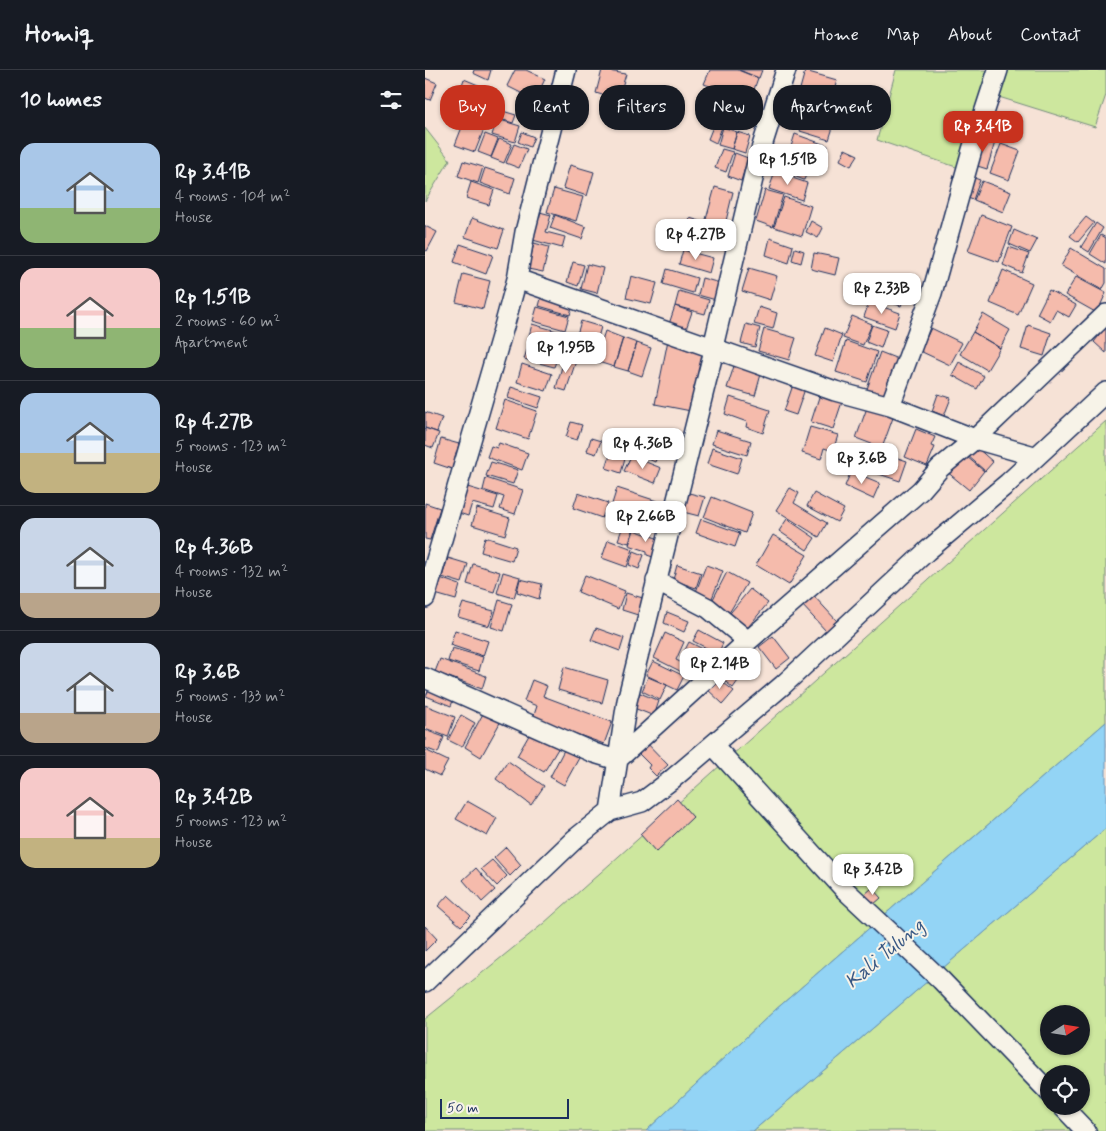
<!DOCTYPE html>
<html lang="en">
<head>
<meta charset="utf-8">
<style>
	body { margin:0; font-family:Mynerve,sans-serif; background:#242831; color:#f1f3f6; height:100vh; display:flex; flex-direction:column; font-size:19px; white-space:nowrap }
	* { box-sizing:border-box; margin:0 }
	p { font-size:16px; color:#9ea1a6 }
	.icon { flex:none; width:28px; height:28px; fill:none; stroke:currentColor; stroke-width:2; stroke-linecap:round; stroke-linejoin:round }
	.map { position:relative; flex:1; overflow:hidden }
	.panel { display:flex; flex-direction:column; background:#171b24; width:425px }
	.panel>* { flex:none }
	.top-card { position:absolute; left:15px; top:15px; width:475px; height:45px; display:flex; gap:10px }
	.needle { width:32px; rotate:78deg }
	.buttons { position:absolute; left:615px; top:935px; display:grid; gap:10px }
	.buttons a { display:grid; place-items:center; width:50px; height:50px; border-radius:50%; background:#171b24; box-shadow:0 1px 4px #0004; font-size:25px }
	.scale { position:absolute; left:15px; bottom:12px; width:129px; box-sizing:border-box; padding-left:5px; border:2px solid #1b2f5e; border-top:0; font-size:14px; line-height:18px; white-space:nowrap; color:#1b2f5e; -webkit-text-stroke:4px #f7f3e8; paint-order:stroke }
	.price { position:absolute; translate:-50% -42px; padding:0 11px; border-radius:10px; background:#fff; color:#222; font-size:16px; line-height:32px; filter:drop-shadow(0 1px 2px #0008) }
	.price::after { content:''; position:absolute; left:50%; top:30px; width:15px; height:11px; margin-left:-8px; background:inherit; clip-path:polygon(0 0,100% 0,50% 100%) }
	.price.selected { background:#c8321e; color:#fff }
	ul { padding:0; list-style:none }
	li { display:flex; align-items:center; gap:15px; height:125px; padding:0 20px }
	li+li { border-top:1px solid #363941 }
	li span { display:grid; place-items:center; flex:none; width:140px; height:100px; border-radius:15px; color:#555 }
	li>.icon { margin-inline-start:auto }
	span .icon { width:60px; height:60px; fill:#fffc; stroke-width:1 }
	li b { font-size:21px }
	h2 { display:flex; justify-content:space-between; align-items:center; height:60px; padding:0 20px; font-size:21px }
	.chip { padding:0 18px; border-radius:20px; background:#171b24; box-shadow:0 1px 4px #0004; font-size:18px; line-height:45px }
	.chip.selected { background:#c8321e; color:#fff }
	header { display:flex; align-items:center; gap:30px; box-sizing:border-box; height:70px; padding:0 25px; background:#171b24; border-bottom:1px solid #363941 }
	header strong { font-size:24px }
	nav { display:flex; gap:28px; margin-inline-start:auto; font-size:18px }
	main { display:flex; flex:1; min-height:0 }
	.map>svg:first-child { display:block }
	.green { fill:#cde79e; stroke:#748b7e; fill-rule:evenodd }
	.water { fill:#93d4f5; stroke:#6392b9 }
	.building { fill:#f5bbac; stroke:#1b2f5e }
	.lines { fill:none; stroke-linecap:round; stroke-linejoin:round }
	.minor-casing { stroke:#1b2f5e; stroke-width:22 }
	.minor { stroke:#f7f3e8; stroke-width:19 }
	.labels { text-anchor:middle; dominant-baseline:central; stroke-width:4; stroke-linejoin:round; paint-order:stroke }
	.water-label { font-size:20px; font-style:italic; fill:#395884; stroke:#f7f3e8 }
</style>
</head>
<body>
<header>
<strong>Homiq</strong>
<nav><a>Home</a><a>Map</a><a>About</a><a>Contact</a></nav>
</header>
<main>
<section class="panel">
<h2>10 homes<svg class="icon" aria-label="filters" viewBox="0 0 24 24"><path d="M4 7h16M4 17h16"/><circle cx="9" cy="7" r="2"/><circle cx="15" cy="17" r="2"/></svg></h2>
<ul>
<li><span style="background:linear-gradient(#a9c7e8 65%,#8fb573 0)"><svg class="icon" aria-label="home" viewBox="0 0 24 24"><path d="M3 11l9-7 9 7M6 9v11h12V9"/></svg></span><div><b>Rp 3.41B</b><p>4 rooms · 104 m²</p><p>House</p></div></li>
<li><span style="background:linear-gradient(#f6c9c9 60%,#8fb573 0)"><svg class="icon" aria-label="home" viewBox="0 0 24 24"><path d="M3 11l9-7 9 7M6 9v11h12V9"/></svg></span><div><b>Rp 1.51B</b><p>2 rooms · 60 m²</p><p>Apartment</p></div></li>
<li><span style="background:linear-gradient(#a9c7e8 60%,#c2b280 0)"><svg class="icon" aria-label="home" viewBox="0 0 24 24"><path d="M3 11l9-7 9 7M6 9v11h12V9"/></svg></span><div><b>Rp 4.27B</b><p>5 rooms · 123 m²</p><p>House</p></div></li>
<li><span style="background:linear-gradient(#c9d6e8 75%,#b9a48a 0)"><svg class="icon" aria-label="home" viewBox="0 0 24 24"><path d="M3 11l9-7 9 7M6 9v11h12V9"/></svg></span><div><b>Rp 4.36B</b><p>4 rooms · 132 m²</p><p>House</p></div></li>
<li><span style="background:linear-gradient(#c9d6e8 70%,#b9a48a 0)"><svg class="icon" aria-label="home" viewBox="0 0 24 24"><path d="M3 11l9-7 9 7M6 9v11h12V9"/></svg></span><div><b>Rp 3.6B</b><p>5 rooms · 133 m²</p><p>House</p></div></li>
<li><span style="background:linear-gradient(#f6c9c9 70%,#c2b280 0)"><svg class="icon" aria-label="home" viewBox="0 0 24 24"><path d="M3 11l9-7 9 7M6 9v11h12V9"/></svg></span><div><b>Rp 3.42B</b><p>5 rooms · 123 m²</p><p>House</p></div></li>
</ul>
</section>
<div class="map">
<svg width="681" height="1061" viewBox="0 0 681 1061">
	<rect width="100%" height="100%" fill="#f6e2d6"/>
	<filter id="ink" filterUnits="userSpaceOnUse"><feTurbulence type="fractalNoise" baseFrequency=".02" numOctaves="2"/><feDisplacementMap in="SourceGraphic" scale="10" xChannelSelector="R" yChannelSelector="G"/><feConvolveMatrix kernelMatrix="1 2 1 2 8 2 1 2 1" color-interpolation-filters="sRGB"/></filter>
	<g filter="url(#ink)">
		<!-- green -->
		<path class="green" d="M471 0H681V25L670 57 561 23 537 99 452 70Z
			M0 58 25 90 0 131Z
			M681 351V652L349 941 221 1061H0V949L119 853Z
			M681 758V1061H328ZM624 944H656V976H624ZM624 1004H656V1036H624Z"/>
		<!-- water -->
		<path class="water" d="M681 652V758L328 1061H221L349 941Z"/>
		<!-- building -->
		<path class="building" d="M49 0H66L63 10 48 3Z
			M90 0H101L120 9 110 30 82 16Z
			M177 0 201 4 193 30 171 23Z
			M285 0H313L333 8 325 31 279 14Z
			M314 0H337L334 8Z
			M380 1 412 10 407 28 375 19Z
			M0 8 12 13 5 30 0 28Z
			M39 9 72 23 67 35 35 21Z
			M413 17 421 20 415 36 408 33Z
			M24 21 33 25 25 44 17 41Z
			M34 22 68 36 63 48 30 34Z
			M98 34 119 42 115 52 94 44Z
			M29 36 62 49 59 58 26 46Z
			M71 39 91 45 88 53 69 47Z
			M382 42 410 51 404 70 375 61Z
			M72 49 95 56 90 72 67 65Z
			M39 52 59 59 50 82 30 75Z
			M289 54 297 57 291 73 283 69Z
			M298 57 312 62 307 79 293 75Z
			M97 62 109 67 105 77 93 72Z
			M312 62 325 66 320 83 307 79Z
			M60 64 73 69 66 87 53 82Z
			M370 64 403 76 397 93 364 83Z
			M553 68 570 72 562 99 546 94Z
			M74 69 87 74 79 93 66 88Z
			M89 74 102 79 94 98 81 93Z
			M576 74 595 81 584 110 565 103Z
			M297 79 308 82 301 102 290 98Z
			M420 79 433 85 426 96 415 90Z
			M310 83 323 88 316 111 303 106Z
			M348 87 356 90 352 102 339 98 342 88 347 90Z
			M38 91 58 97 53 113 33 106Z
			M360 91 383 100 379 110 356 101Z
			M145 95 169 102 162 126 138 118Z
			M60 98 90 108 85 124 55 113Z
			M350 102 382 113 377 130 344 119Z
			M544 106 555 110 548 130 536 125Z
			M557 111 586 122 578 142 549 130Z
			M46 112 69 120 64 135 41 128Z
			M290 117 308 122 299 159 280 153Z
			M129 119 158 127 151 151 122 142Z
			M340 120 358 125 348 157 331 151Z
			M359 127 386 136 377 166 349 157Z
			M111 141 126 145 121 162 140 167 137 178 104 169Z
			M130 145 161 157 157 169 125 158Z
			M556 145 587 157 574 192 543 181Z
			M661 147 669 153 653 172 645 166Z
			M47 148 79 160 73 178 40 167Z
			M265 148 299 159 294 174 261 163Z
			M386 151 398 158 393 168 381 162Z
			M671 153 678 158 664 182 656 177Z
			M0 156 12 162 2 181 0 180Z
			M589 160 612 170 605 183 584 174Z
			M676 165 681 168V194L665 184Z
			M345 168 368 176 364 193 341 185Z
			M109 173 124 177 118 202 103 199Z
			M35 174 68 185 61 204 29 192Z
			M584 177 604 184 597 203 578 195Z
			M370 178 379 181 376 193 367 190Z
			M646 178 681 199V213L677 220 636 196Z
			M258 180 288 188 284 203 254 194Z
			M389 183 414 188 410 205 386 199Z
			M148 192 159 195 153 216 142 212Z
			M162 194 178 198 172 223 156 219Z
			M324 198 352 206 345 230 317 221Z
			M242 199 272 208 268 223 238 214Z
			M578 200 607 213 593 245 565 233Z
			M38 204 65 211 58 239 31 232Z
			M206 206 232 213 226 234 201 228Z
			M651 207 681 223 672 243 640 225Z
			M277 208 295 213 291 230 273 225Z
			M452 210 482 219 476 236 447 226Z
			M624 220 651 235 644 247 631 240 625 251 612 244Z
			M254 221 284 230 280 244 250 236Z
			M117 225 148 234 145 245 114 236Z
			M444 232 475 243 470 258 439 247Z
			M250 236 267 242 261 259 244 254Z
			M112 237 144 246 140 260 108 251Z
			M334 237 352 243 348 259 329 254Z
			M558 244 585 260 575 278 548 262Z
			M427 246 447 254 438 275 418 268Z
			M156 251 176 257 167 288 147 281Z
			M107 254 139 263 136 275 104 266Z
			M321 254 335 258 330 277 316 273Z
			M447 255 462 260 456 278 441 272Z
			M603 255 626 263 619 286 596 279Z
			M681 257V283L669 272Z
			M400 258 417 265 408 292 390 286Z
			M506 258 537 273 525 295 495 281Z
			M339 259 371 268 364 290 333 281Z
			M180 261 198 268 189 297 170 291Z
			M548 262 575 278 562 300 535 284Z
			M198 268 212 273 203 301 189 297Z
			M243 270 279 278 266 341 230 334Z
			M421 271 452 282 442 312 411 302Z
			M212 273 226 278 217 306 203 301Z
			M103 277 133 286 129 297 99 289Z
			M455 282 478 291 465 327 442 319Z
			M140 286 151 291 141 321 131 318Z
			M534 292 559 306 552 319 527 305Z
			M97 294 127 304 121 321 92 312Z
			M309 296 336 304 330 326 302 318Z
			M369 312 381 316 371 345 359 341Z
			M86 317 117 327 113 338 83 328Z
			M395 324 417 332 408 359 386 352Z
			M513 324 526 328 519 346 507 341Z
			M305 327 345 340 338 363 321 357 322 352 300 344Z
			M80 330 112 341 103 369 71 358Z
			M443 335 469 345 457 378 431 368Z
			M0 342 17 348 12 362 0 358Z
			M146 352 157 355 152 370 141 367Z
			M385 357 413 365 408 381 399 378 396 389 377 383Z
			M0 358 14 363 8 378 0 375Z
			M491 359 510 367 506 376 510 377 502 396 480 387Z
			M211 360 238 371 230 392 202 380Z
			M291 360 326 371 322 385 287 374Z
			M166 368 176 371 171 384 162 381Z
			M16 369 34 374 27 399 9 393Z
			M74 373 103 383 97 400 62 387 66 376 72 378Z
			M550 376 568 392 560 401 542 385Z
			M287 378 317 388 312 404 282 394Z
			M187 379 201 384 196 403 181 398Z
			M452 381 482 391 475 411 445 401Z
			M536 382 559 401 544 420 521 401Z
			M206 386 236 398 230 413 199 401Z
			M66 392 93 400 88 414 61 406Z
			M426 401 455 413 448 429 420 416Z
			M61 408 98 420 90 444 75 439 79 427 58 420Z
			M39 416 73 426 69 439 47 433 43 446 31 442Z
			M192 418 238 433 233 449 187 434Z
			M365 418 374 423 369 433 402 453 394 467 351 440Z
			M153 423 183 433 177 448 148 438Z
			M264 423 280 427 274 446 258 442Z
			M389 423 419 439 412 452 382 436Z
			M287 427 327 443 320 463 279 447Z
			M0 433 15 438 5 470 0 469Z
			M188 437 219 446 215 460 184 451Z
			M52 438 85 448 80 465 47 455Z
			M276 449 315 463 310 477 271 463Z
			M362 449 390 468 382 480 354 461Z
			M198 456 208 460 204 473 193 470Z
			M209 460 237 470 231 488 222 485V481L204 475Z
			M348 465 382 485 364 515 331 495Z
			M60 467 91 477 87 491 56 482Z
			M183 470 208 479 202 497 177 488Z
			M209 481 219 485 214 499 204 495Z
			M23 488 43 494 37 513 17 507Z
			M48 494 75 502 69 522 42 514Z
			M252 495 276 503 271 518 248 510Z
			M281 495 298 501 285 533 269 527Z
			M78 502 95 507 89 528 72 523Z
			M302 502 322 513 304 543 286 533Z
			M160 505 200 521 193 539 153 522Z
			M15 508 35 515 31 530 10 524Z
			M95 509 117 514 114 529 92 522Z
			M325 519 343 533 319 562 301 548Z
			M201 523 221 529 216 546 197 540Z
			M387 524 412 551 401 561 376 534Z
			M74 530 87 534 79 561 66 557Z
			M38 533 69 541 64 556 33 547Z
			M242 542 264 551 259 562 239 553Z
			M171 558 199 568 195 581 166 570Z
			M30 560 63 571 58 586 25 575Z
			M274 560 298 573 293 584 268 571Z
			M240 563 259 572 251 590 266 597 263 605 229 588Z
			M348 566 365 588 351 599 334 577Z
			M264 572 278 579 269 596 256 588Z
			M27 578 58 587 54 601 23 591Z
			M15 589 61 606 57 619 10 602Z
			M228 591 259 606 252 620 221 605Z
			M139 597 183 610 177 633 133 620Z
			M303 597 315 608 308 618 295 607Z
			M290 606 309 621 298 634 281 618Z
			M223 607 242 615 235 630 217 621Z
			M107 610 122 616 118 626 187 652 179 674 108 648 112 636 99 631Z
			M7 612 31 623 26 636 1 626Z
			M215 623 234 631 229 646 209 638Z
			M0 635 30 647 23 667 0 658Z
			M60 640 77 649 56 687 40 677Z
			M36 645 50 653 37 677 23 670Z
			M0 660 19 667 13 683 0 678Z
			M107 660 134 677 119 702 92 686Z
			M218 669 243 695 231 706 223 698 225 695 209 679Z
			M0 680 23 691 15 706 0 699Z
			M139 680 154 688 139 715 125 707Z
			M83 691 119 716 106 735 71 709Z
			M252 729 268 747 231 782 215 764Z
			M42 731 72 748 62 766 31 749Z
			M81 777 96 795 85 806 69 788Z
			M67 790 82 806 72 816 56 799Z
			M51 798 70 820 57 832 38 810Z
			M447 818 456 828 448 835 439 825Z
			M23 825 46 846 36 856 13 836Z
			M0 856 12 869 0 881Z"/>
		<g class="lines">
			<!-- minor casing -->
			<g class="minor-casing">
				<path id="minor" d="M92 209 410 321 465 336 550 369 609 386
					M465 336 507 223 547 80 573 0
					M231 511 283 538 323 571
					M0 528 80 253 92 209 100 162 141 0
					M0 608 169 683 192 690
					M288 675 420 820 516 910 624 1022
					M192 690 323 571 496 420 515 398 550 369 681 244
					M185 741 202 631 288 284V277L332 92 361 0
					M0 912 150 769 185 741 217 732 245 711 358 615 502 481 583 413 681 322
					M637 1036 661 1061"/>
			</g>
			<!-- minor -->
			<use href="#minor" class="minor"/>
		</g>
	</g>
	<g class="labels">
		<!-- water labels -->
		<g class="water-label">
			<text transform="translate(460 884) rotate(-40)">Kali Tulung</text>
		</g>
	</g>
</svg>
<div class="buttons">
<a><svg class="needle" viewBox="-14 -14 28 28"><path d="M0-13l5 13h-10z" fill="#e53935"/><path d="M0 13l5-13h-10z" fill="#9ea1a6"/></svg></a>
<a><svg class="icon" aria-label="locate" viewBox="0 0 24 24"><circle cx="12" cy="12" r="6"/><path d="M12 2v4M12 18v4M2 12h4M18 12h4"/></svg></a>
</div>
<div class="scale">50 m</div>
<b class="price selected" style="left:558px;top:83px">Rp 3.41B</b>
<b class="price" style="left:363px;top:116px">Rp 1.51B</b>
<b class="price" style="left:271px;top:191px">Rp 4.27B</b>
<b class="price" style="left:457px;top:245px">Rp 2.33B</b>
<b class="price" style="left:141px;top:304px">Rp 1.95B</b>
<b class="price" style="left:218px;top:400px">Rp 4.36B</b>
<b class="price" style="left:437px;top:415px">Rp 3.6B</b>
<b class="price" style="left:221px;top:473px">Rp 2.66B</b>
<b class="price" style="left:295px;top:620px">Rp 2.14B</b>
<b class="price" style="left:448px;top:826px">Rp 3.42B</b>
<div class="top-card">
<a class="chip selected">Buy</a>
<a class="chip">Rent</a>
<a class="chip">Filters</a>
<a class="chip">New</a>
<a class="chip">Apartment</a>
</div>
</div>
</main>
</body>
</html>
